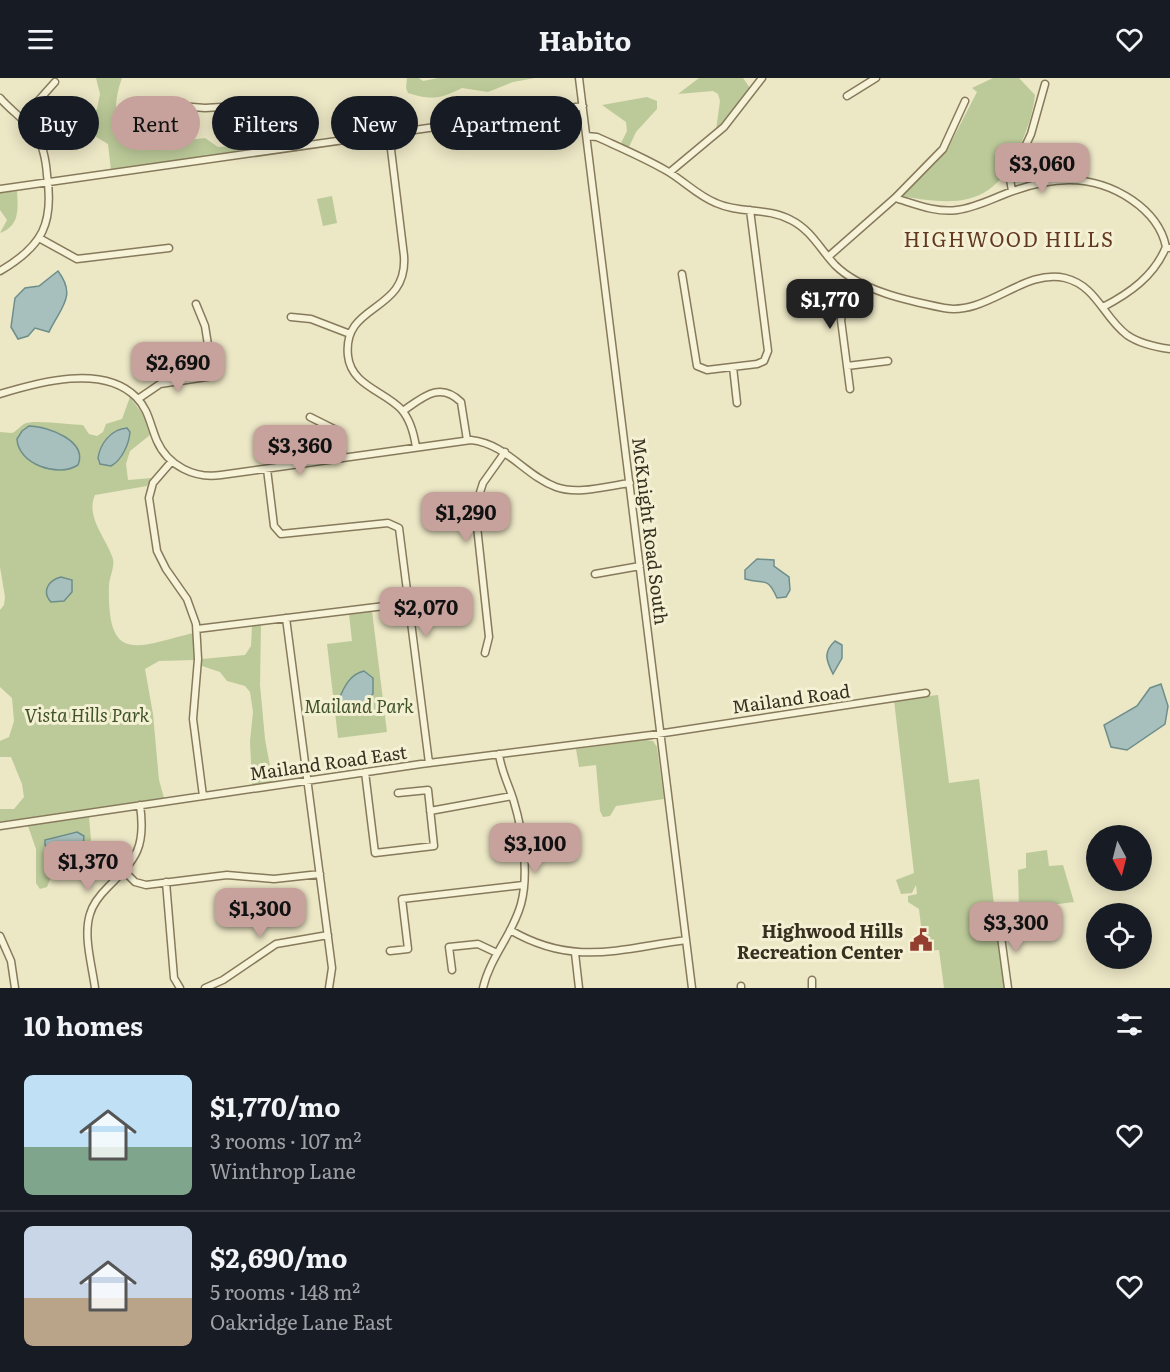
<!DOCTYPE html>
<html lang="en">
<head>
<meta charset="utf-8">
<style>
	body { margin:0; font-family:Literata,serif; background:#242831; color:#f1f3f6; height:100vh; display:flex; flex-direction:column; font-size:22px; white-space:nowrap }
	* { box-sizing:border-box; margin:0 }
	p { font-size:20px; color:#9ea1a6 }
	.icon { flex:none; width:33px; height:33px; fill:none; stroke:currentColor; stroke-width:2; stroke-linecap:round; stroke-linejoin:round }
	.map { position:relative; height:910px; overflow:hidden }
	.panel { display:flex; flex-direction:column; background:#171b24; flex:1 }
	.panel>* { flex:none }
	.hud { position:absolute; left:18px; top:18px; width:600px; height:54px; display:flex; gap:12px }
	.needle { width:39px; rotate:173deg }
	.tools { position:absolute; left:1086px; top:747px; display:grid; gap:12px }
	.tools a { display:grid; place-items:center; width:66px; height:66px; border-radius:50%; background:#171b24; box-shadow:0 3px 15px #0003; font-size:30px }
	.price { position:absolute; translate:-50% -51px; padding:0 14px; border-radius:12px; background:#c7a29c; color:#111; font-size:20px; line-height:39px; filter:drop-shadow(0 2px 3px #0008) }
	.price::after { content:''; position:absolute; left:50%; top:36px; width:18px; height:14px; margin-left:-9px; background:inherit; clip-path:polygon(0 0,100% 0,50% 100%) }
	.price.active { background:#222; color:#fff }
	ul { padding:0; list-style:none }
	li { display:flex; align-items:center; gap:18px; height:150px; padding:0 24px }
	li+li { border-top:2px solid #363941 }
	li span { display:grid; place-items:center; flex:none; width:168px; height:120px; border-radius:9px; color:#555 }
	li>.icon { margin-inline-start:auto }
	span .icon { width:72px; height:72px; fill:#fffc; stroke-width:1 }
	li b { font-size:26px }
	h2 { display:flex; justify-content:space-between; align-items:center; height:72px; padding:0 24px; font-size:26px }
	.chip { padding:0 21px; border-radius:27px; background:#171b24; box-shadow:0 3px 15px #0003; font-size:21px; line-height:54px }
	.chip.active { background:#c7a29c; color:#111 }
	header { display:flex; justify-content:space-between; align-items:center; height:78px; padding:0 24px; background:#171b24; font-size:27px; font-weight:700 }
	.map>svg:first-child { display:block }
	.green { fill:#bcca99; fill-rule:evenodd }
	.water { fill:#a7c0bd; stroke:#6e8e8b; stroke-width:1.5 }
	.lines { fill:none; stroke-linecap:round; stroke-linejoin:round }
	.minor-casing { stroke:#877a5c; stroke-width:9 }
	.minor { stroke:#f7f3d8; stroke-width:6 }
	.labels { text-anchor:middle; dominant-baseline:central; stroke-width:6; stroke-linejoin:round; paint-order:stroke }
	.street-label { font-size:18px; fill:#372f1f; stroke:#f4f0d4 }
	.park-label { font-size:18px; font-style:italic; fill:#405327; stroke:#f4f0d4 }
	.poi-label { font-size:18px; font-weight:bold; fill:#372f1f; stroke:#f4f0d4; text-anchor:end }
	.neighbourhood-label { font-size:20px; letter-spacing:1.5px; fill:#623920; stroke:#f4f0d4 }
</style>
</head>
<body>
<header><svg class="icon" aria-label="menu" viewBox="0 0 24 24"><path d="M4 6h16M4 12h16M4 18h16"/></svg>Habito<svg class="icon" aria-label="heart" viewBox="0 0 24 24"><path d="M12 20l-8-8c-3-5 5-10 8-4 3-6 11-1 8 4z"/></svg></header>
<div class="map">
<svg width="1170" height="910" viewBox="0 0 1170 910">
	<rect width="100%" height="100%" fill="#ece7c5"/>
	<!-- green -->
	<path class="green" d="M96 0H122C107 41 119 71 167 66 180 65 192 61 205 60L218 69 244 67 249 72 111 92 108 66 88 54 63 58 59 55 61 50 82 42 97 31 100 16Z
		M407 0H419L423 3 438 0H535L513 4 488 14 462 10C442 20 432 23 408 15L406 10Z
		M699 0H743L750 10 716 52 720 23 718 16 713 13 678 16Z
		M993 0H1019L1035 17C1033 35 1028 49 1021 66 996 127 961 129 901 118L948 70 977 14 972 10Z
		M647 19 657 23V31L636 54 629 69 621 65 627 53 626 44 602 27Z
		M17 113C18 131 20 148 0 155L7 142 0 132V115Z
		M332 118 337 145 323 148 317 121Z
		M130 319 144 338 150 357 130 373 126 386 128 402 152 400 147 408 95 417C85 439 107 461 113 481 115 489 109 500 109 508 107 587 136 569 193 555L194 582 159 583 145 591 153 636 159 702 164 720 0 744V731H14L24 719 22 706 11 679H0V663L9 659 14 643 12 620 0 609V532L4 527 5 519 0 489V354L12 355C17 353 19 349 24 346 33 341 70 347 83 347L89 356 97 358 103 354 106 346 122 341ZM29 348C49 348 68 357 78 374L70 391 50 390 20 373 17 361ZM117 352 130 354C129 366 122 381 111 388L98 384 102 368Z
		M372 533 387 654 338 660 327 566 352 563 349 536Z
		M261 547 260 607 265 661 273 704 252 707 250 663 253 634 250 614 245 608 227 603 220 594 202 588V581L245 577 251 568 252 548Z
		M938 617 949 705 979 701 1004 910H944L939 872 924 873 919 831 908 824V818L917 816 916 807 912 815 901 816 896 802 914 795 894 622Z
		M646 662 653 663 657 669 664 721 616 728 610 738 603 739 600 733 596 687 579 689 576 671Z
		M89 739 91 762 88 768 63 785 52 797 47 809 40 811 36 805V771L28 748Z
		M1047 772 1049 788 1063 787 1074 824 1019 831 1018 792 1026 790V775Z"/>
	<!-- water -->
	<path class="water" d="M58 193C77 218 61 229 49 254L35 250 28 258 18 261 11 249 15 220 25 210 39 208Z
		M29 348C48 348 88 363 78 387 58 400 18 386 17 361L22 353Z
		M127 350 130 354C129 366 122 382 111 388L100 386 98 380C100 366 111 351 127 350Z
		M757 481 774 482V488L789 499 790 512 786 519 777 520C767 497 764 507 745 501V492Z
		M61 499 72 502V514L64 523 51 524C41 513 49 502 61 499Z
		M835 563 842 567V580L833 596C826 582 823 574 835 563Z
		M364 593 373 600V616L357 630 343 632 339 621C344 609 350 596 364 593Z
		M1161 606 1168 628 1165 646 1127 672 1111 669 1104 647 1137 628 1150 610Z
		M77 754 84 758 83 768 62 783 54 782 45 767V762Z"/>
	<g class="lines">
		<!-- minor casing -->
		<g class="minor-casing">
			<path id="minor" d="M579 0 692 910
				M847 18 876 0
				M0 20C11 33 26 42 36 57 44 69 46 83 47 97 54 145 43 168 0 193
				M152 32 167 27 205 30 255 27 268 39 273 72
				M22 41 55 4
				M389 55 404 178C408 236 342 224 348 278 351 307 384 313 401 331 410 341 414 356 416 369
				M587 58 597 59C621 70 645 80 667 93 684 103 698 118 716 125 740 136 767 129 791 142 811 152 820 171 835 187 861 213 909 223 944 230 987 238 1024 190 1065 200 1097 208 1103 239 1127 257 1140 266 1155 269 1170 271
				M670 94 724 49 762 0
				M0 111 583 28
				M1012 113 1010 101 1031 56 1045 6
				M895 120C915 126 936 135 957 132 974 130 990 122 1005 116 1049 99 1091 94 1132 122 1148 133 1162 149 1166 169L1170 170
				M39 160 77 181 169 170
				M828 179 895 120 943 71 965 23
				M682 196 697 288 707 292 757 286 764 283 768 273 750 132
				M1103 229C1130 215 1154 198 1166 169
				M291 239 311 241 350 256
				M847 288 888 283
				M733 289 737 325
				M850 311 841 242 843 232 862 205
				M0 316C39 304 103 286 136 319 149 332 150 347 157 363 168 388 195 401 221 397L471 362C507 366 524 397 556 409 578 417 607 408 630 405
				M138 321 160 306 213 298 205 248 196 226
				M403 333C423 319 440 303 461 324L467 362
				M310 339 338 353 343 380
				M172 383 153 405 149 420 157 473 166 491 187 521 196 546 198 581 193 641 203 718
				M267 391 274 448 281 456 388 445 399 450 429 685
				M595 496 640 488
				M286 540 332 890 329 910
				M197 551 409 525
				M485 575 489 559 475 430 483 405 505 374
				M365 694 375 775 434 768 428 712 398 715
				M430 733 512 718
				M0 748 421 686 651 657 926 615
				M522 777 561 774
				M124 793 135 804 146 807 227 797 274 801 320 796
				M166 804 174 900 180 910
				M999 844 1008 910
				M510 852C573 889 619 871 686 862
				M0 858 11 883 15 910
				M390 873 408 871 402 821 523 807
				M575 875 579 910
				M452 892 449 869 478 866 497 875
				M95 910C92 887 83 858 90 836 93 825 100 817 108 809 137 780 146 769 140 727
				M205 910 223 902 276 866 328 857
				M483 910C490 879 513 856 521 826 529 796 523 754 514 724 509 707 501 693 499 676
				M741 910V908
				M812 910V902"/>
		</g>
		<!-- minor -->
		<use href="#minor" class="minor"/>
	</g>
	<!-- icons -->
	<defs>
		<g id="civic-bare" transform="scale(1.8)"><path d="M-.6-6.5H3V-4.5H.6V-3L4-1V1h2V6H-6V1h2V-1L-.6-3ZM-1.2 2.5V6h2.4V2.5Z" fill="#933e2e" stroke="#f4f0d4" stroke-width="2.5" paint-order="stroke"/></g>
	</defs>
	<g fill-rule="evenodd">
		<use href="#civic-bare" x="921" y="862"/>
	</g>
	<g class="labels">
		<!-- street labels -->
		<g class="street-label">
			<text transform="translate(651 453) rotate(83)">McKnight Road South</text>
			<text transform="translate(791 620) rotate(-8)">Mailand Road</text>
			<text transform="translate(328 684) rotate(-8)">Mailand Road East</text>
		</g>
		<!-- park labels -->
		<g class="park-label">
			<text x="359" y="627">Mailand Park</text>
			<text x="87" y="636">Vista Hills Park</text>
		</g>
		<!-- poi labels -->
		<g class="poi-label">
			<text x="903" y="852">Highwood Hills<tspan x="903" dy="21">Recreation Center</tspan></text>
		</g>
		<!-- neighbourhood labels -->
		<g class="neighbourhood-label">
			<text x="1009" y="160">HIGHWOOD HILLS</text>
		</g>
	</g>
</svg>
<div class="tools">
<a><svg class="needle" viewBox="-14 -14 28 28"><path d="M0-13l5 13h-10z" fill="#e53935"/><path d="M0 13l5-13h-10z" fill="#9ea1a6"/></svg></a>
<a><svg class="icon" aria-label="locate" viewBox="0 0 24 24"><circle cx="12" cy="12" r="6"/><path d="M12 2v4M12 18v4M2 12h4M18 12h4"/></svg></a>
</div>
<b class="price" style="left:1042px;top:116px">$3,060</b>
<b class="price active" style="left:830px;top:252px">$1,770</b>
<b class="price" style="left:178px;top:315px">$2,690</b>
<b class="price" style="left:300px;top:398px">$3,360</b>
<b class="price" style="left:466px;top:465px">$1,290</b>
<b class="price" style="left:426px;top:560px">$2,070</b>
<b class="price" style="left:535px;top:796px">$3,100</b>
<b class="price" style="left:88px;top:814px">$1,370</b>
<b class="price" style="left:260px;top:861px">$1,300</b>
<b class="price" style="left:1016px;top:875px">$3,300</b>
<div class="hud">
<a class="chip">Buy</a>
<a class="chip active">Rent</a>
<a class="chip">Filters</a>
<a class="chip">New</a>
<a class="chip">Apartment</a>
</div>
</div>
<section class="panel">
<h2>10 homes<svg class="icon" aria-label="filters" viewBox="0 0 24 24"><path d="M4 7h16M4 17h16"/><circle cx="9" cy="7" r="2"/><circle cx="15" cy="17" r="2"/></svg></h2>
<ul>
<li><span style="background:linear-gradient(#bfe0f5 60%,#7fa58c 0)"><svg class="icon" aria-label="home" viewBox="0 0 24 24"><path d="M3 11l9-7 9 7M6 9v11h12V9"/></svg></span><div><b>$1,770/mo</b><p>3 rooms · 107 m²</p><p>Winthrop Lane</p></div><svg class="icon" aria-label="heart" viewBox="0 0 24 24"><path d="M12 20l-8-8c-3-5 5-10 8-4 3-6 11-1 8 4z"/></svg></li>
<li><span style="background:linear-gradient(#c9d6e8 60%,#b9a48a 0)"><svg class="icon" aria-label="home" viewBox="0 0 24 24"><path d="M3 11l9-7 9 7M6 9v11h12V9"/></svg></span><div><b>$2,690/mo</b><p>5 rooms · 148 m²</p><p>Oakridge Lane East</p></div><svg class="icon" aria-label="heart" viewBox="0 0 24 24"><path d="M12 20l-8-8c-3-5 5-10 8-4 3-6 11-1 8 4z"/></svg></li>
</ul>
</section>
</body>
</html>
